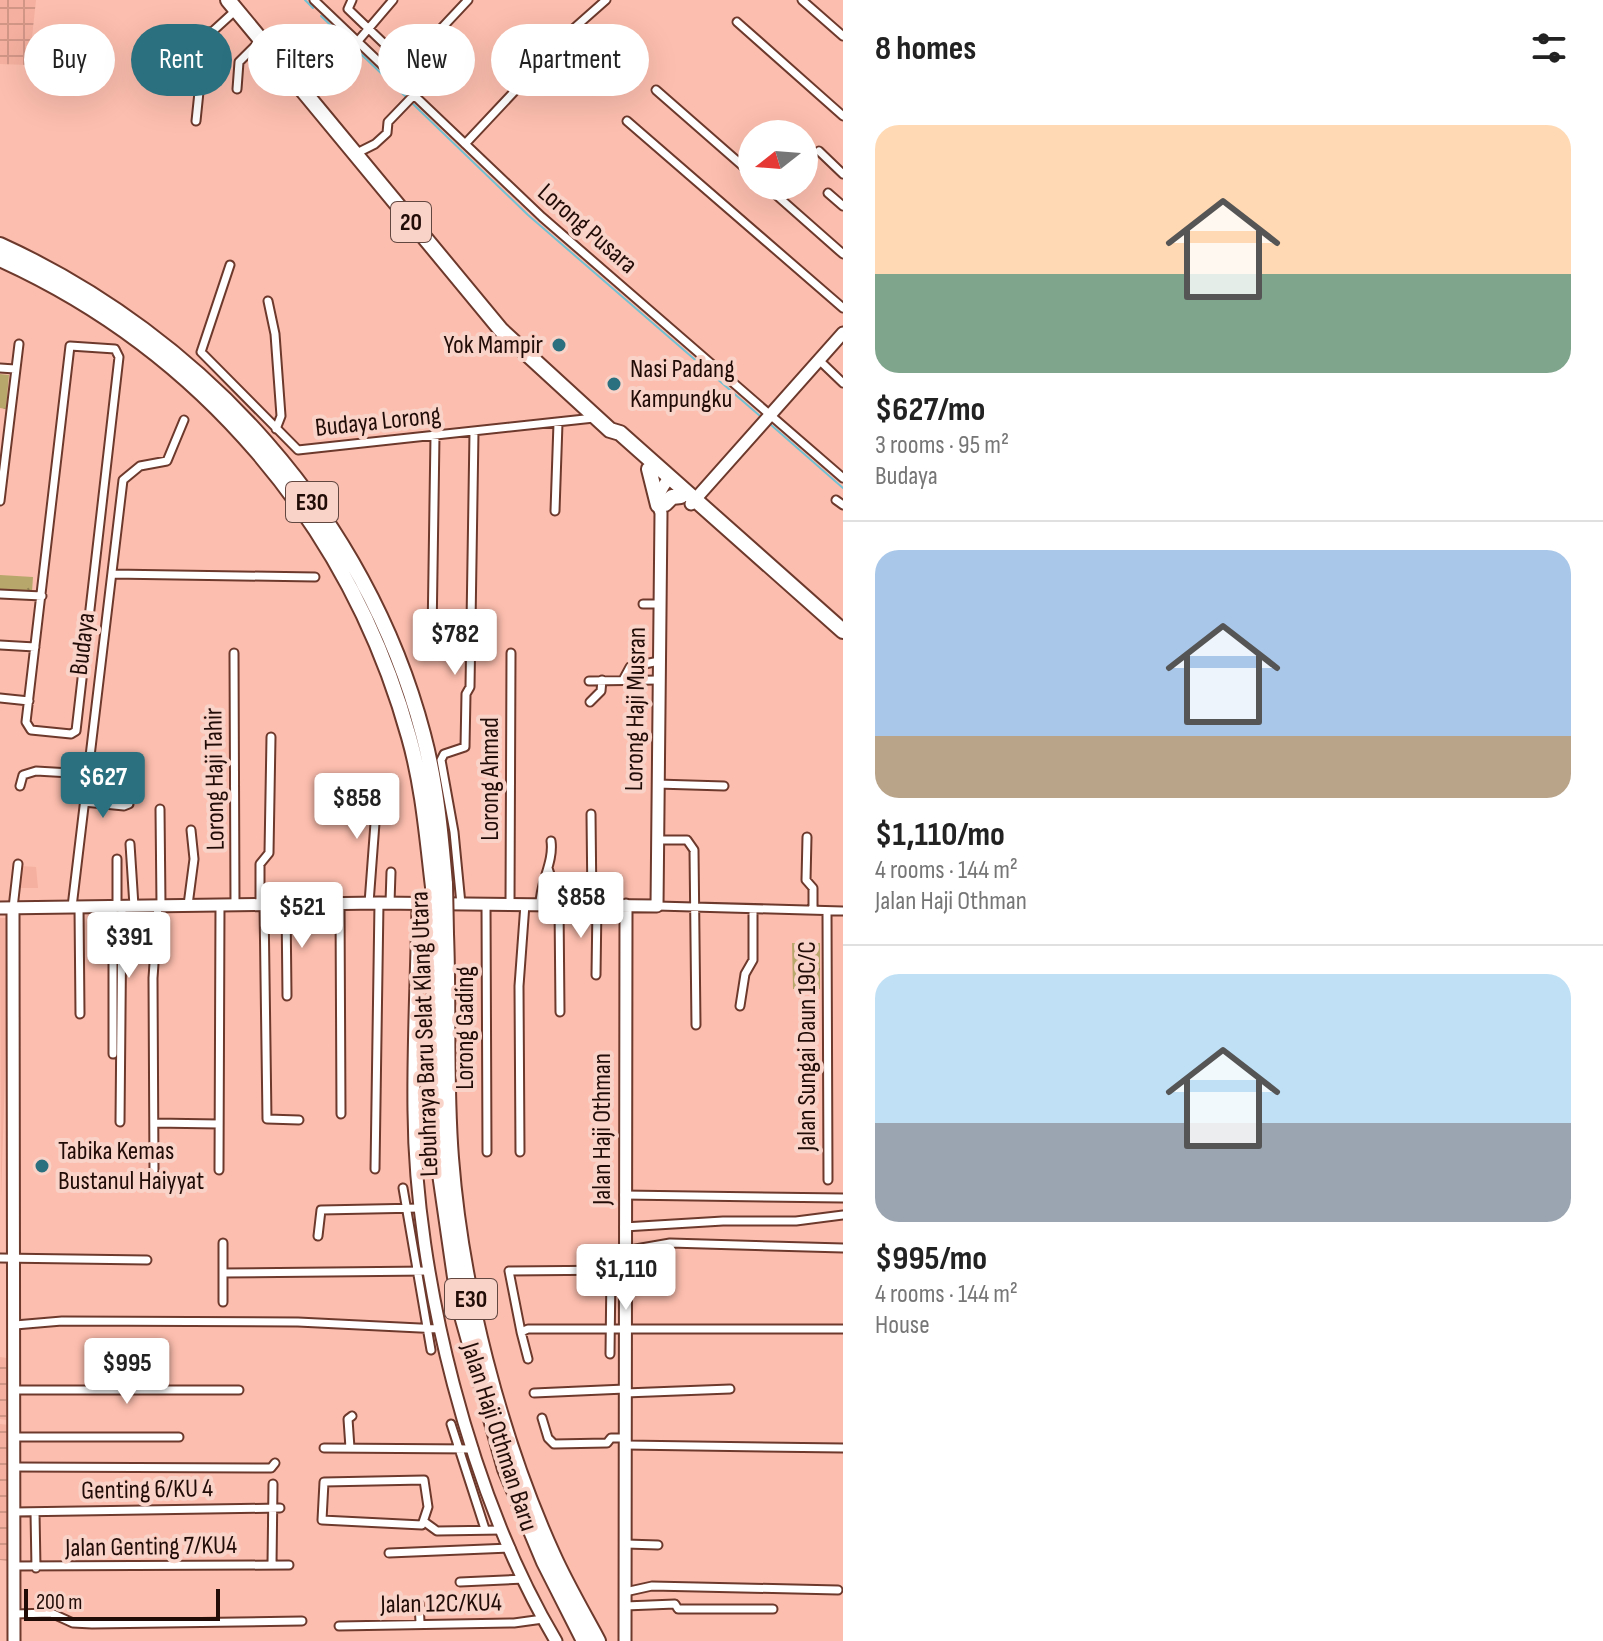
<!DOCTYPE html>
<html lang="en">
<head>
<meta charset="utf-8">
<style>
	body { margin:0; font-family:"Sofia Sans Condensed",sans-serif; background:#f6f6f6; color:#222; height:100vh; display:flex; flex-direction:column; font-size:30px; white-space:nowrap }
	* { box-sizing:border-box; margin:0 }
	p { font-size:26px; color:#767676 }
	.icon { flex:none; width:44px; height:44px; fill:none; stroke:currentColor; stroke-width:2; stroke-linecap:round; stroke-linejoin:round }
	.map { position:relative; flex:1; overflow:hidden }
	.sheet { display:flex; flex-direction:column; background:#fff; width:760px }
	.sheet>* { flex:none }
	.banner { position:absolute; left:24px; top:24px; width:698px; height:72px; display:flex; gap:16px }
	.needle { width:52px; rotate:253deg }
	.controls { position:absolute; left:738px; top:120px; display:grid; gap:16px }
	.controls a { display:grid; place-items:center; width:80px; height:80px; border-radius:50%; background:#fff; box-shadow:0 8px 32px #0002; font-size:40px }
	.scale { position:absolute; left:24px; bottom:20px; width:196px; box-sizing:border-box; padding-left:8px; border:4px solid #210c07; border-top:0; font-size:22px; line-height:28px; white-space:nowrap; color:#210c07; -webkit-text-stroke:6px #f9d2c8; paint-order:stroke }
	.price { position:absolute; translate:-50% -68px; padding:0 18px; border-radius:8px; background:#fff; color:#222; font-size:26px; line-height:52px; filter:drop-shadow(0 2px 4px #0008) }
	.price::after { content:''; position:absolute; left:50%; top:48px; width:24px; height:18px; margin-left:-12px; background:inherit; clip-path:polygon(0 0,100% 0,50% 100%) }
	.price.on { background:#2b707f; color:#fff }
	ul { padding:0; list-style:none }
	li { display:grid; align-content:center; gap:16px; height:424px; padding:0 32px }
	li+li { border-top:2px solid #e0e0e0 }
	li span { display:grid; place-items:center; height:248px; border-radius:24px; color:#555 }
	li>.icon { margin-inline-start:auto }
	span .icon { width:144px; height:144px; fill:#fffc; stroke-width:1 }
	li b { font-size:34px }
	h2 { display:flex; justify-content:space-between; align-items:center; height:96px; padding:0 32px; font-size:34px }
	.tag { padding:0 28px; border-radius:36px; background:#fff; box-shadow:0 8px 32px #0002; font-size:28px; line-height:72px }
	.tag.on { background:#2b707f; color:#fff }
	main { display:flex; flex:1; min-height:0 }
	.map>svg:first-child { display:block }
	.built { fill:#f5b09f }
	.industrial { fill:url(#industrial-grid) }
	.grass { fill:url(#grass-tufts) }
	.lines { fill:none; stroke-linecap:round; stroke-linejoin:round }
	.stream { stroke:#72c2d4; stroke-width:2 }
	.street-casing { stroke:#6c392c; stroke-width:11 }
	.secondary-casing { stroke:#6c392c; stroke-width:15 }
	.highway-casing { stroke:#6c392c; stroke-width:18 }
	.street { stroke:#fff; stroke-width:7 }
	.secondary { stroke:#fff; stroke-width:11 }
	.highway { stroke:#fff; stroke-width:14 }
	.highway-bridge-casing { stroke:#6c392c; stroke-width:18; stroke-linecap:butt }
	.highway-bridge { stroke:#fff; stroke-width:14 }
	.poi-dot { fill:#2b707f; stroke:#f9d2c8; stroke-width:3 }
	.labels { text-anchor:middle; dominant-baseline:central; stroke-width:8; stroke-linejoin:round; paint-order:stroke }
	.shield { fill:#f9d2c8; stroke:#624741; stroke-width:2 }
	.shield-label { font-size:24px; font-weight:bold; fill:#210c07 }
	.street-label { font-size:26px; fill:#210c07; stroke:#f9d2c8 }
	.poi-label { font-size:26px; fill:#210c07; stroke:#f9d2c8; text-anchor:start }
</style>
</head>
<body>
<main>
<div class="map">
<svg width="843" height="1641" viewBox="0 0 843 1641">
	<defs>
		<pattern id="industrial-grid" width="8" height="8" patternUnits="userSpaceOnUse" patternTransform="scale(2)"><rect width="8" height="8" fill="#f5b09f"/><path d="M0 4h8M4 0v8" fill="none" stroke="#d29687"/></pattern>
		<pattern id="grass-tufts" width="24" height="20" patternUnits="userSpaceOnUse" patternTransform="scale(2)"><rect width="24" height="20" fill="#b8a76b"/><path d="M3 7l-1-3M5 7V3M7 7l1-3M15 17l-1-3M17 17v-4M19 17l1-3" fill="none" stroke="#958656"/></pattern>
	</defs>
	<rect width="100%" height="100%" fill="#fcbeae"/>
	<!-- built -->
	<path class="built" d="M20 866 36 867 38 888H17Z
		M0 918H6L7 1011 1 1198Z"/>
	<!-- industrial -->
	<path class="industrial" d="M0 0H36L29 65 0 64Z
		M0 1357 7 1358 6 1420 0 1419Z
		M0 1424 10 1425 8 1561 0 1560Z"/>
	<!-- grass -->
	<path class="grass" d="M0 374 9 375 6 409 0 408Z
		M0 575 33 577 32 592 0 590Z
		M792 943H820V989H793Z"/>
	<g class="lines">
		<!-- stream -->
		<path class="stream" d="M305 0 313 8
			M321 16 405 96
			M413 104 528 215 760 416
			M770 424 843 488"/>
		<!-- street casing -->
		<g class="street-casing">
			<path id="street" d="M314 0 542 217 843 478
				M352 0 348 9 422 80
				M802 0 843 36
				M737 22 843 116
				M183 38 213 31 236 10
				M358 41 393 0
				M407 65 468 0
				M237 89 239 62 261 40
				M656 90 752 174
				M196 121 202 63 218 57 213 31
				M627 121 843 308
				M465 144 572 30 606 0
				M819 151 843 174
				M355 154 375 144 387 133 388 122 414 95
				M766 186 843 254
				M828 193 843 206
				M230 265 201 352 298 450 594 418
				M268 301 275 334 281 416 276 429
				M70 346 115 349 119 357 76 731 71 734 31 730 26 722Z
				M819 360 843 383
				M0 368 15 369
				M836 500 843 505
				M0 501 19 344
				M555 511 558 423
				M112 574 315 577
				M0 594 42 596
				M643 604H660
				M432 636 435 436
				M0 645 35 647
				M234 653 235 904
				M623 680 630 667 659 661
				M589 681 659 680
				M0 698 29 701
				M590 702 601 691 602 680
				M657 784 724 786
				M20 786 23 775 36 771 88 774
				M84 802 124 806 129 804 130 773
				M160 809 161 905
				M591 814 592 905
				M807 837 806 880 813 888V910
				M657 840H687L694 850 696 1025
				M130 844 134 906
				M117 859V906
				M548 868 553 884 569 904
				M340 903 341 1114
				M369 903 378 783
				M390 903 391 872
				M486 903 487 1152
				M260 904V864L269 853 271 737
				M264 904 267 1119 299 1120
				M286 904 287 996
				M461 904 454 832 441 760 444 754 465 747 466 694 470 687 474 432
				M510 904 511 653
				M540 904C540 882 554 862 551 841
				M559 904 560 1012
				M188 905 194 859 191 830
				M113 906V1054
				M657 906 843 911
				M72 907 123 480 140 466 167 461 184 420
				M79 907 80 1014
				M13 908 18 864
				M827 911 828 1180
				M596 975 597 905
				M740 1006 745 974 753 960V909
				M120 1122 122 906
				M154 1123 219 1124
				M520 1152 519 986 525 904
				M375 1169 379 903
				M154 1170 153 978 158 905
				M219 1170 220 905
				M403 1188 431 1350
				M624 1195 843 1198
				M624 1227 723 1221H796L843 1215
				M318 1236 321 1210 421 1208
				M223 1243V1273
				M624 1251 670 1243 843 1248
				M0 1258 147 1260
				M223 1302V1273L429 1271
				M15 1325 62 1321 298 1322 440 1329
				M521 1332 509 1271 624 1270
				M610 1354 611 1270
				M528 1359 521 1332 528 1329H843
				M14 1390H239
				M534 1393 625 1389
				M625 1393 730 1389
				M542 1418 548 1438 554 1444 607 1443 611 1438H626
				M451 1424 485 1529
				M14 1437H179
				M626 1445 843 1448
				M324 1448 474 1449
				M350 1448 348 1419 352 1416
				M14 1467 271 1468 275 1463
				M424 1480 428 1507 422 1525 322 1520 324 1482Z
				M14 1512 280 1508
				M35 1512 36 1568
				M426 1523 437 1531 502 1530
				M626 1544 658 1545
				M389 1553 511 1548
				M272 1565 273 1484
				M13 1566 289 1565
				M460 1582 524 1579
				M625 1592 652 1586 838 1590
				M419 1603 420 1622
				M625 1606 675 1604 678 1609H773
				M14 1614 51 1613 73 1623 92 1624 302 1621
				M339 1626 514 1623 543 1619"/>
		</g>
		<!-- secondary casing -->
		<g class="secondary-casing">
			<path id="secondary" d="M691 504 843 333
				M418 904C417 973 413 1042 414 1111 415 1277 471 1498 556 1641
				M0 908 379 903 657 906 661 513C655 498 661 488 670 477
				M13 908 14 1641
				M625 1641 626 905"/>
		</g>
		<!-- highway casing -->
		<g class="highway-casing">
			<path id="highway" d="M228 0 501 330 610 430 620 433 843 631
				M0 245C202 337 366 517 423 734 436 782 441 835 445 884
				M0 259C201 350 350 524 409 737 423 786 427 837 433 887
				M649 469 658 505
				M665 504 672 497 681 496
				M446 934C449 1009 445 1083 451 1158 461 1287 499 1436 553 1555 566 1584 583 1613 598 1641
				M434 935 437 1153 459 1305 505 1469 544 1562 584 1641"/>
		</g>
		<!-- street -->
		<use href="#street" class="street"/>
		<!-- secondary -->
		<use href="#secondary" class="secondary"/>
		<!-- highway -->
		<use href="#highway" class="highway"/>
		<!-- highway-bridge casing -->
		<g class="highway-bridge-casing">
			<path id="highway-bridge" d="M445 884 446 934
				M433 887 434 935"/>
		</g>
		<!-- highway-bridge -->
		<use href="#highway-bridge" class="highway-bridge"/>
	</g>
	<!-- markers -->
	<g class="poi-dot">
		<circle cx="559" cy="345" r="8"/>
		<circle cx="614" cy="384" r="8"/>
		<circle cx="42" cy="1166" r="8"/>
	</g>
	<g class="labels">
		<!-- shield labels -->
		<g class="shield">
			<rect x="391" y="202" width="40" height="40" rx="6"/>
			<rect x="286" y="482" width="52" height="40" rx="6"/>
			<rect x="445" y="1279" width="52" height="40" rx="6"/>
		</g>
		<g class="shield-label">
			<text x="411" y="222">20</text>
			<text x="312" y="502">E30</text>
			<text x="471" y="1299">E30</text>
		</g>
		<!-- street labels -->
		<g class="street-label">
			<text transform="translate(587 229) rotate(41)">Lorong Pusara</text>
			<text transform="translate(378 422) rotate(-6)">Budaya Lorong</text>
			<text transform="translate(83 644) rotate(-83)">Budaya</text>
			<text transform="translate(636 709) rotate(-89)">Lorong Haji Musran</text>
			<text transform="translate(215 779) rotate(-91)">Lorong Haji Tahir</text>
			<text transform="translate(490 779) rotate(-90)">Lorong Ahmad</text>
			<text transform="translate(465 1028) rotate(-90)">Lorong Gading</text>
			<text transform="translate(425 1034) rotate(-92)">Lebuhraya Baru Selat Klang Utara</text>
			<text transform="translate(807 1046) rotate(-90)">Jalan Sungai Daun 19C/C</text>
			<text transform="translate(602 1129) rotate(-90)">Jalan Haji Othman</text>
			<text transform="translate(499 1437) rotate(72)">Jalan Haji Othman Baru</text>
			<text transform="translate(147 1490) rotate(-1)">Genting 6/KU 4</text>
			<text transform="translate(151 1547) rotate(-1)">Jalan Genting 7/KU4</text>
			<text transform="translate(441 1604) rotate(-1)">Jalan 12C/KU4</text>
		</g>
		<!-- poi labels -->
		<g class="poi-label">
			<text x="543" y="345" text-anchor="end">Yok Mampir</text>
			<text x="630" y="369">Nasi Padang<tspan x="630" dy="30">Kampungku</tspan></text>
			<text x="58" y="1151">Tabika Kemas<tspan x="58" dy="30">Bustanul Haiyyat</tspan></text>
		</g>
	</g>
</svg>
<div class="controls">
<a><svg class="needle" viewBox="-14 -14 28 28"><path d="M0-13l5 13h-10z" fill="#e53935"/><path d="M0 13l5-13h-10z" fill="#767676"/></svg></a>
</div>
<div class="scale">200 m</div>
<b class="price" style="left:455px;top:677px">$782</b>
<b class="price on" style="left:103px;top:820px">$627</b>
<b class="price" style="left:357px;top:841px">$858</b>
<b class="price" style="left:581px;top:940px">$858</b>
<b class="price" style="left:302px;top:950px">$521</b>
<b class="price" style="left:129px;top:980px">$391</b>
<b class="price" style="left:626px;top:1312px">$1,110</b>
<b class="price" style="left:127px;top:1406px">$995</b>
<div class="banner">
<a class="tag">Buy</a>
<a class="tag on">Rent</a>
<a class="tag">Filters</a>
<a class="tag">New</a>
<a class="tag">Apartment</a>
</div>
</div>
<section class="sheet">
<h2>8 homes<svg class="icon" aria-label="filters" viewBox="0 0 24 24"><path d="M4 7h16M4 17h16"/><circle cx="9" cy="7" r="2"/><circle cx="15" cy="17" r="2"/></svg></h2>
<ul>
<li><span style="background:linear-gradient(#ffd9b3 60%,#7fa58c 0)"><svg class="icon" aria-label="home" viewBox="0 0 24 24"><path d="M3 11l9-7 9 7M6 9v11h12V9"/></svg></span><div><b>$627/mo</b><p>3 rooms · 95 m²</p><p>Budaya</p></div></li>
<li><span style="background:linear-gradient(#a9c7e8 75%,#b9a48a 0)"><svg class="icon" aria-label="home" viewBox="0 0 24 24"><path d="M3 11l9-7 9 7M6 9v11h12V9"/></svg></span><div><b>$1,110/mo</b><p>4 rooms · 144 m²</p><p>Jalan Haji Othman</p></div></li>
<li><span style="background:linear-gradient(#bfe0f5 60%,#9aa5b1 0)"><svg class="icon" aria-label="home" viewBox="0 0 24 24"><path d="M3 11l9-7 9 7M6 9v11h12V9"/></svg></span><div><b>$995/mo</b><p>4 rooms · 144 m²</p><p>House</p></div></li>
</ul>
</section>
</main>
</body>
</html>
